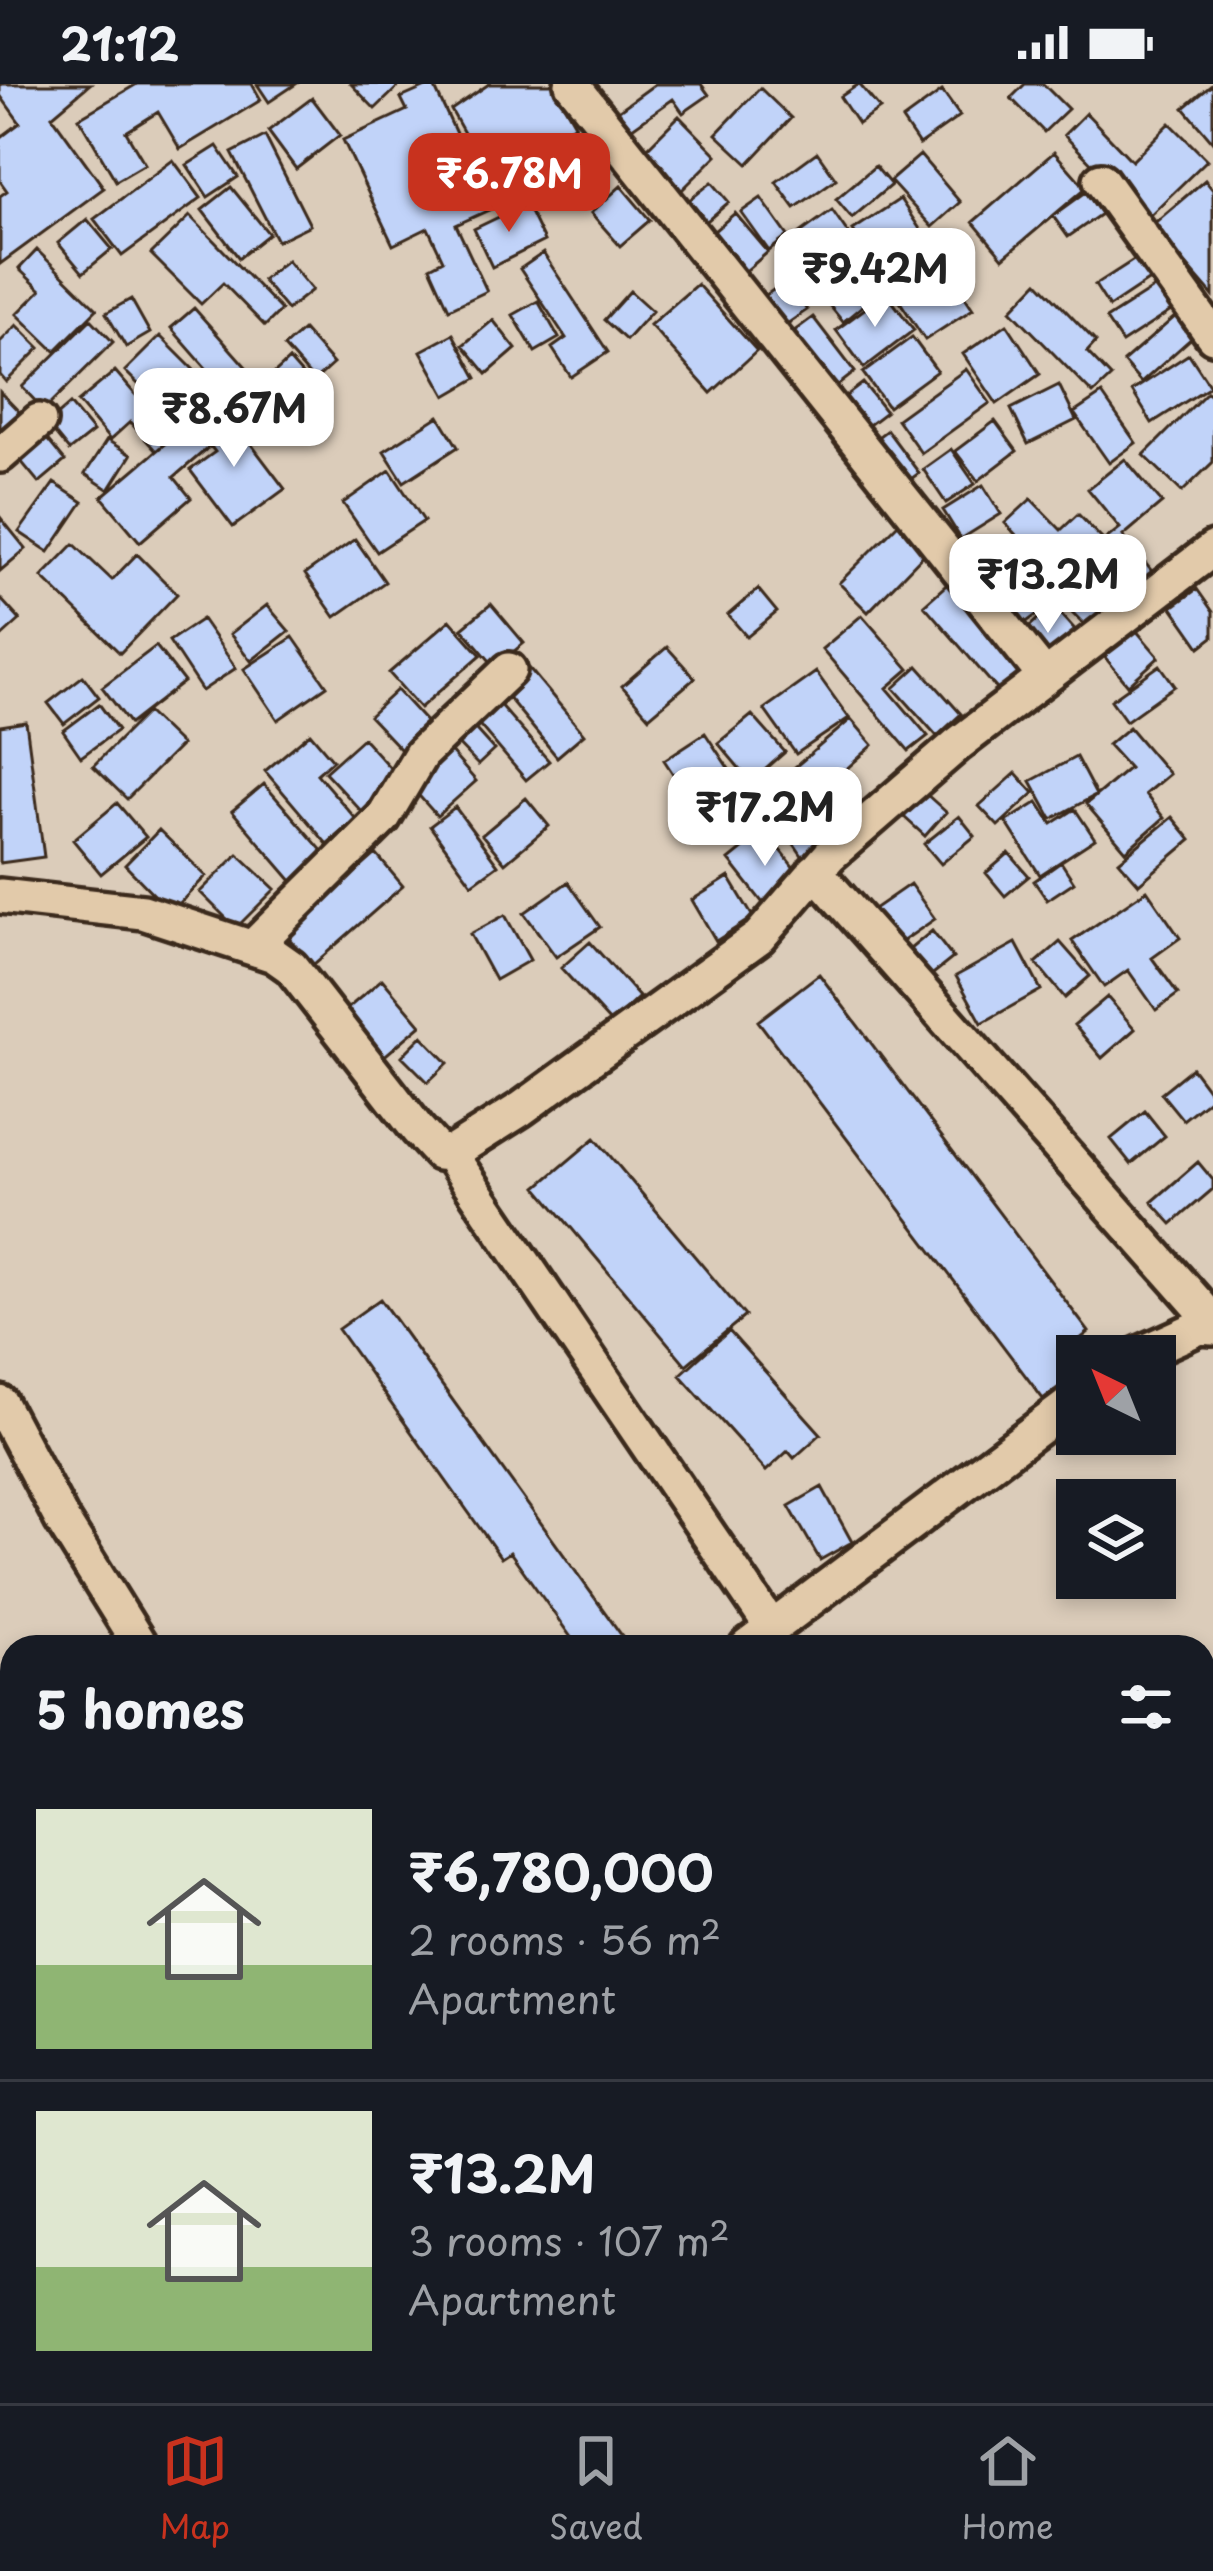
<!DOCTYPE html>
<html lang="en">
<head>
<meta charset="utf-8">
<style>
	body { margin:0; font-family:"Playpen Sans",sans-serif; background:#242831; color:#f1f3f6; height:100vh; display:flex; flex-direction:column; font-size:45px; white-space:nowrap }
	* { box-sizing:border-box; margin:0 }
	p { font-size:39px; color:#9ea1a6 }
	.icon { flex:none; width:66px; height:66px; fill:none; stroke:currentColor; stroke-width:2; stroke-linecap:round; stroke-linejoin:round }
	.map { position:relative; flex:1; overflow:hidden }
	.panel { position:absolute; left:0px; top:1551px; width:1215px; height:768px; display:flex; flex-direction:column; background:#171b24; border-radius:36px 36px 0 0; box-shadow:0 6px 18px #0003 }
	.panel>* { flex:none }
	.needle { width:78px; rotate:317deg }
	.tools { position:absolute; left:1056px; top:1251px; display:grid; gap:24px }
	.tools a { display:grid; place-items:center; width:120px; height:120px; border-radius:0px; background:#171b24; box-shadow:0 6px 18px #0003; font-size:60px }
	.price { position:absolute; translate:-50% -102px; padding:0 27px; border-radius:24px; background:#fff; color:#222; font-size:39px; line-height:78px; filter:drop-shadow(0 3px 6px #0008) }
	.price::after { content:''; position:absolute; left:50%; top:72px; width:36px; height:27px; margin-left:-18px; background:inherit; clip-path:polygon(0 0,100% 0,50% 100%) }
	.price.on { background:#c8321e; color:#fff }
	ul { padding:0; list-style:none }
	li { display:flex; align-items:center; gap:36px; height:300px; padding:0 36px }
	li+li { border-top:3px solid #363941 }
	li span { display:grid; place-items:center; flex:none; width:336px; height:240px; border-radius:0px; color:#555 }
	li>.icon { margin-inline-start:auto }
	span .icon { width:144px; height:144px; fill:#fffc; stroke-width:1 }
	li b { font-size:51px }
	h2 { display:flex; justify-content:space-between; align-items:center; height:144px; padding:0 36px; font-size:51px }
	.status { display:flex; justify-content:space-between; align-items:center; height:84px; padding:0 60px; background:#171b24; direction:ltr }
	.status svg { height:33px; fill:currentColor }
	.menu { display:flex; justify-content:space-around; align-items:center; height:168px; border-top:3px solid #363941; background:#171b24; font-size:33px; color:#9ea1a6 }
	.menu a { display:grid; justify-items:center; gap:6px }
	.menu .on { color:#c8321e }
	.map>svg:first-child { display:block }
	.building { fill:#c1d3f9; stroke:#3b2a1e; stroke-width:3 }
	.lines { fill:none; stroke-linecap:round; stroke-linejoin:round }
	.street-casing { stroke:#3b2a1e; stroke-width:42 }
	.street { stroke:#e2caaa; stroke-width:33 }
</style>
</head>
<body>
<div class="status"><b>21:12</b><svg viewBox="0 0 49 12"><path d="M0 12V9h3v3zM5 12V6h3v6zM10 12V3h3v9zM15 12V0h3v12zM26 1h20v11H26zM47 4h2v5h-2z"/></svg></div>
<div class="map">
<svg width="1213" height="2319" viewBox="0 0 1213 2319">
	<rect width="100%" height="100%" fill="#dbccba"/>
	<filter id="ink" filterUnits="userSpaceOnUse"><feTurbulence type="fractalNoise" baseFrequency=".00833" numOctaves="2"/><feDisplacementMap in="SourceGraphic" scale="24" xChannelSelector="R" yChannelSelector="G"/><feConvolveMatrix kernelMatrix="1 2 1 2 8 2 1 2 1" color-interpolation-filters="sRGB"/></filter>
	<g filter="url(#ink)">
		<!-- building -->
		<path class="building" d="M0 0H90L52 32 104 104 0 180V112L7 107 0 97V54L20 39 0 11Z
			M137 0H252L261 16 180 65 158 28 126 48 145 80 116 97 79 34Z
			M257 0H296L269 18Z
			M351 0H401L375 25Z
			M433 0 491 125 456 141 487 207 449 225 430 183 443 176 428 144 393 161 343 56 407 26 401 14Z
			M489 0H552L575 40 511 78 524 102 501 115 451 26Z
			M655 0H701L709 11 683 29 673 15 628 47 615 29Z
			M859 0 880 25 858 40 840 13Z
			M1025 0H1043L1068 25 1044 48 1011 14Z
			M1213 0V58L1184 24Z
			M760 4 791 34 748 80 716 50Z
			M942 7 960 32 919 61 902 36Z
			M312 14 340 51 296 85 268 47Z
			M1086 29 1132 77 1170 39 1207 76 1146 135 1064 51Z
			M679 32 717 71 677 111 638 73Z
			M570 45 588 70 552 98 533 74Z
			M265 52 310 141 277 157 232 69Z
			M217 62 238 93 208 113 187 81Z
			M817 68 836 95 795 124 776 98Z
			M1054 68 1086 104 1003 174 973 138Z
			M595 69 610 87 565 127 549 110Z
			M920 71 960 118 932 143 890 97Z
			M173 76 201 114 122 172 94 135Z
			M875 82 891 101 852 134 836 115Z
			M1205 96 1213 106V212L1152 141Z
			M712 98 729 118 700 143 682 122Z
			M621 102 650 136 620 162 591 129Z
			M231 103 269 150 239 174 202 126Z
			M1086 108 1101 130 1068 153 1053 132Z
			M761 114 788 152 769 167 741 128Z
			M900 115 973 225 925 256 853 146Z
			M526 120 544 157 492 183 474 145Z
			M832 126 857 162 815 193 789 157Z
			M735 129 768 168 740 192 707 153Z
			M190 132 281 226 265 242 223 199 201 220 151 170Z
			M87 135 112 165 83 189 58 159Z
			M37 166 97 225 55 267 17 230 41 206 19 185Z
			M543 169 608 268 571 293 552 264 566 254 520 185Z
			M1143 170 1157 191 1109 223 1095 201Z
			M855 173 882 206 843 238 816 205Z
			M287 176 312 206 287 226 262 196Z
			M786 197 807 226 774 249 753 220Z
			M1038 198 1096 258 1087 268 1111 293 1093 310 1011 226Z
			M697 200 757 267 711 309 650 241Z
			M1159 201 1174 225 1122 259 1106 235Z
			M630 207 652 227 626 256 604 236Z
			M886 209 914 246 864 284 836 246Z
			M131 215 150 249 126 263 106 229Z
			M538 217 559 254 535 268 513 231Z
			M194 224 262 301 289 276 311 301 260 346 171 244Z
			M1178 230 1196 250 1141 299 1123 278Z
			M813 233 855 288 832 306 790 250Z
			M91 235 113 258 44 326 22 303Z
			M493 236 516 265 487 290 463 261Z
			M1007 240 1040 290 997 320 963 270Z
			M17 241 40 264 6 298 0 291V258Z
			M303 246 333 280 314 297 284 263Z
			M453 250 477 294 446 312 421 267Z
			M160 252 216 308 181 343 125 287Z
			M912 253 937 287 888 323 863 289Z
			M1189 270 1210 302 1152 339 1132 307Z
			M966 285 990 319 921 369 897 335Z
			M115 287 172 353 156 367 130 338 110 356 78 318Z
			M863 299 886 328 857 350 834 321Z
			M1059 301 1076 336 1028 360 1011 325Z
			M0 308 27 336 0 360Z
			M1207 308 1213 313V378L1182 408 1144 371Z
			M1102 310 1136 359 1109 379 1074 329Z
			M70 320 93 348 69 367 47 340Z
			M223 323 285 405 233 443 190 386 215 368 196 343Z
			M439 332 458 363 404 398 384 367Z
			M995 337 1017 367 978 397 955 367Z
			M188 340 209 363 174 393 191 414 140 458 102 413Z
			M887 346 919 389 899 404 867 361Z
			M41 348 65 377 39 399 15 370Z
			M107 356 131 371 109 406 85 390Z
			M951 365 975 400 946 419 923 385Z
			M1125 375 1162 419 1123 452 1155 491 1126 515 1088 469 1120 444 1088 405Z
			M390 386 424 437 377 468 343 419Z
			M54 399 83 418 49 468 19 448Z
			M983 401 1001 430 961 455 943 426Z
			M1031 415 1061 446 1078 430 1102 455 1058 496 1005 439Z
			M0 433 26 465 0 487Z
			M902 436 930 464 868 528 839 499Z
			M355 455 385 498 335 533 305 490Z
			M1015 458 1042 493 1026 507 1042 527 1014 547 971 492Z
			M74 460 112 496 137 470 177 510 120 569 42 493Z
			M1083 481 1116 515 1088 544 1054 510Z
			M952 496 1030 586 1002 611 924 521Z
			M758 505 777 528 747 553 728 531Z
			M1197 505 1213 528V553L1200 563 1172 523Z
			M0 514 20 536 0 554Z
			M491 520 524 559 495 583 462 544Z
			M267 521 289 547 251 577 230 550Z
			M1053 521 1079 550 1044 583 1017 554Z
			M862 531 909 585 887 604 928 652 909 667 822 565Z
			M202 535 236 584 202 607 169 557Z
			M450 536 481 571 420 624 389 589Z
			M1129 538 1159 573 1128 601 1098 565Z
			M293 553 327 602 278 636 244 585Z
			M156 562 184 598 130 640 102 603Z
			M667 563 695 594 649 633 622 602Z
			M1160 581 1175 602 1126 637 1111 616Z
			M918 582 961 630 937 652 894 604Z
			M529 584 584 650 557 673 502 606Z
			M816 588 849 634 796 670 764 625Z
			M83 592 99 613 64 640 48 619Z
			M397 606 430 642 403 668 369 632Z
			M491 611 549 677 526 696 470 630Z
			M99 620 118 646 81 673 63 647Z
			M147 628 181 661 127 715 93 682Z
			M752 631 785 668 751 698 718 659Z
			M851 635 873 661 832 698 854 724 834 741 788 689Z
			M467 636 494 666 478 681 450 652Z
			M26 638 44 773 0 779V642Z
			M1129 643 1169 690 1145 710 1164 734 1126 767 1086 720 1129 684 1108 661Z
			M310 649 333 676 317 690 356 735 327 760 265 687Z
			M705 649 741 703 700 731 664 676Z
			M363 654 401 696 364 730 325 688Z
			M449 666 476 697 437 732 413 705Z
			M1076 673 1096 711 1052 735 1031 697Z
			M1016 689 1034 709 998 742 979 722Z
			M783 690 830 759 805 776 757 706Z
			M264 700 325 770 293 798 232 727Z
			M925 709 946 728 925 752 904 733Z
			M526 714 549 742 505 779 482 751Z
			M1038 718 1052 740 1075 725 1095 755 1040 791 1006 738Z
			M117 719 146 753 101 790 73 756Z
			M455 723 498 781 472 800 430 742Z
			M959 732 975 752 941 780 924 760Z
			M1172 733 1191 756 1139 800 1119 777Z
			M159 746 206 792 171 828 125 781Z
			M765 747 802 794 766 823 729 776Z
			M1009 769 1029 792 1005 812 986 789Z
			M238 770 275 805 236 844 200 808Z
			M376 770 403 802 313 881 285 850Z
			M1061 778 1074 798 1047 816 1034 797Z
			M729 793 753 833 716 857 692 816Z
			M568 798 600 843 556 873 524 829Z
			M910 800 935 835 896 862 871 827Z
			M1147 806 1180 854 1152 874 1178 910 1156 926 1128 886 1104 903 1072 857Z
			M505 831 530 876 495 896 470 850Z
			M932 847 953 874 919 901 899 874Z
			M590 858 639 913 611 939 561 884Z
			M1060 858 1090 892 1065 914 1036 879Z
			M1016 859 1041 906 982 939 956 892Z
			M819 890 1089 1248 1060 1271 1075 1291 1043 1315 758 937Z
			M382 895 421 941 380 976 340 931Z
			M1107 913 1135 945 1102 974 1074 941Z
			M422 952 448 979 428 998 402 972Z
			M1192 984 1213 1012 1183 1036 1161 1009Z
			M1145 1027 1165 1052 1131 1080 1111 1055Z
			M595 1054 745 1232 686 1281 537 1103Z
			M1198 1078 1213 1096V1105L1172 1140 1152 1118Z
			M380 1215 630 1563H578L510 1468 501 1474 338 1245Z
			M729 1247 821 1350 794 1374 788 1367 766 1387 680 1291Z
			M822 1403 852 1458 820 1476 789 1422Z"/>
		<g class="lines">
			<!-- street casing -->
			<g class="street-casing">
				<path id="street" d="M572 0 1045 593
					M1101 96 1213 252
					M0 371 39 337
					M815 787 1213 1237
					M0 812 143 828 274 871 291 883 418 1046 439 1069 450 1070 521 1025 759 853 830 771 958 660 1213 465
					M253 863 383 734 421 670 509 586
					M450 1070 772 1544
					M1136 1272 1200 1243 1213 1244
					M0 1319 62 1436 141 1563
					M747 1563 1077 1315
					M0 1689 12 1678
					M0 2148 12 2138"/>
			</g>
			<!-- street -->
			<use href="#street" class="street"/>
		</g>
	</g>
</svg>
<div class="tools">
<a><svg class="needle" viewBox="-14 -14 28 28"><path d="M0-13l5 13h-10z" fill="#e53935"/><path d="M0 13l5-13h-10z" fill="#9ea1a6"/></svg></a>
<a><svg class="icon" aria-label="layers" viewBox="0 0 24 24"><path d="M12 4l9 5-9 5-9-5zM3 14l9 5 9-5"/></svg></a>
</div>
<b class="price on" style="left:509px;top:151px">₹6.78M</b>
<b class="price" style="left:875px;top:246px">₹9.42M</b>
<b class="price" style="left:234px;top:386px">₹8.67M</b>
<b class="price" style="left:1048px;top:552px">₹13.2M</b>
<b class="price" style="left:765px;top:785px">₹17.2M</b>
<section class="panel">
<h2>5 homes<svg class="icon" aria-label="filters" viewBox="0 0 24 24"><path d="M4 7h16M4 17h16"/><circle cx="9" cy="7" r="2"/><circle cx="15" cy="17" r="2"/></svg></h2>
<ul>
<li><span style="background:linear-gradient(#dfe7d0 65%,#8fb573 0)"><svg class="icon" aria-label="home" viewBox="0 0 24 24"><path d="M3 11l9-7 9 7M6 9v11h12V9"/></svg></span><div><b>₹6,780,000</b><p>2 rooms · 56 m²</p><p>Apartment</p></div></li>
<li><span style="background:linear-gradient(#dfe7d0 65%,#8fb573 0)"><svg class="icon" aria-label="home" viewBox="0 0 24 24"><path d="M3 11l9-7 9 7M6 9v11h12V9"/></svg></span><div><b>₹13.2M</b><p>3 rooms · 107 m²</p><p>Apartment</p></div></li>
</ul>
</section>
</div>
<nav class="menu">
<a class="on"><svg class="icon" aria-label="map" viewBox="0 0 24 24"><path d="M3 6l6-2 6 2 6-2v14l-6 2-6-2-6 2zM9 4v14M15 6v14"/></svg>Map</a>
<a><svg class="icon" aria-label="saved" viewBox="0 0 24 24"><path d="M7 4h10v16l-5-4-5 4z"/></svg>Saved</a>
<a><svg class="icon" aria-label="home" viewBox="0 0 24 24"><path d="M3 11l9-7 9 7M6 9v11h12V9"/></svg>Home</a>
</nav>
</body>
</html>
